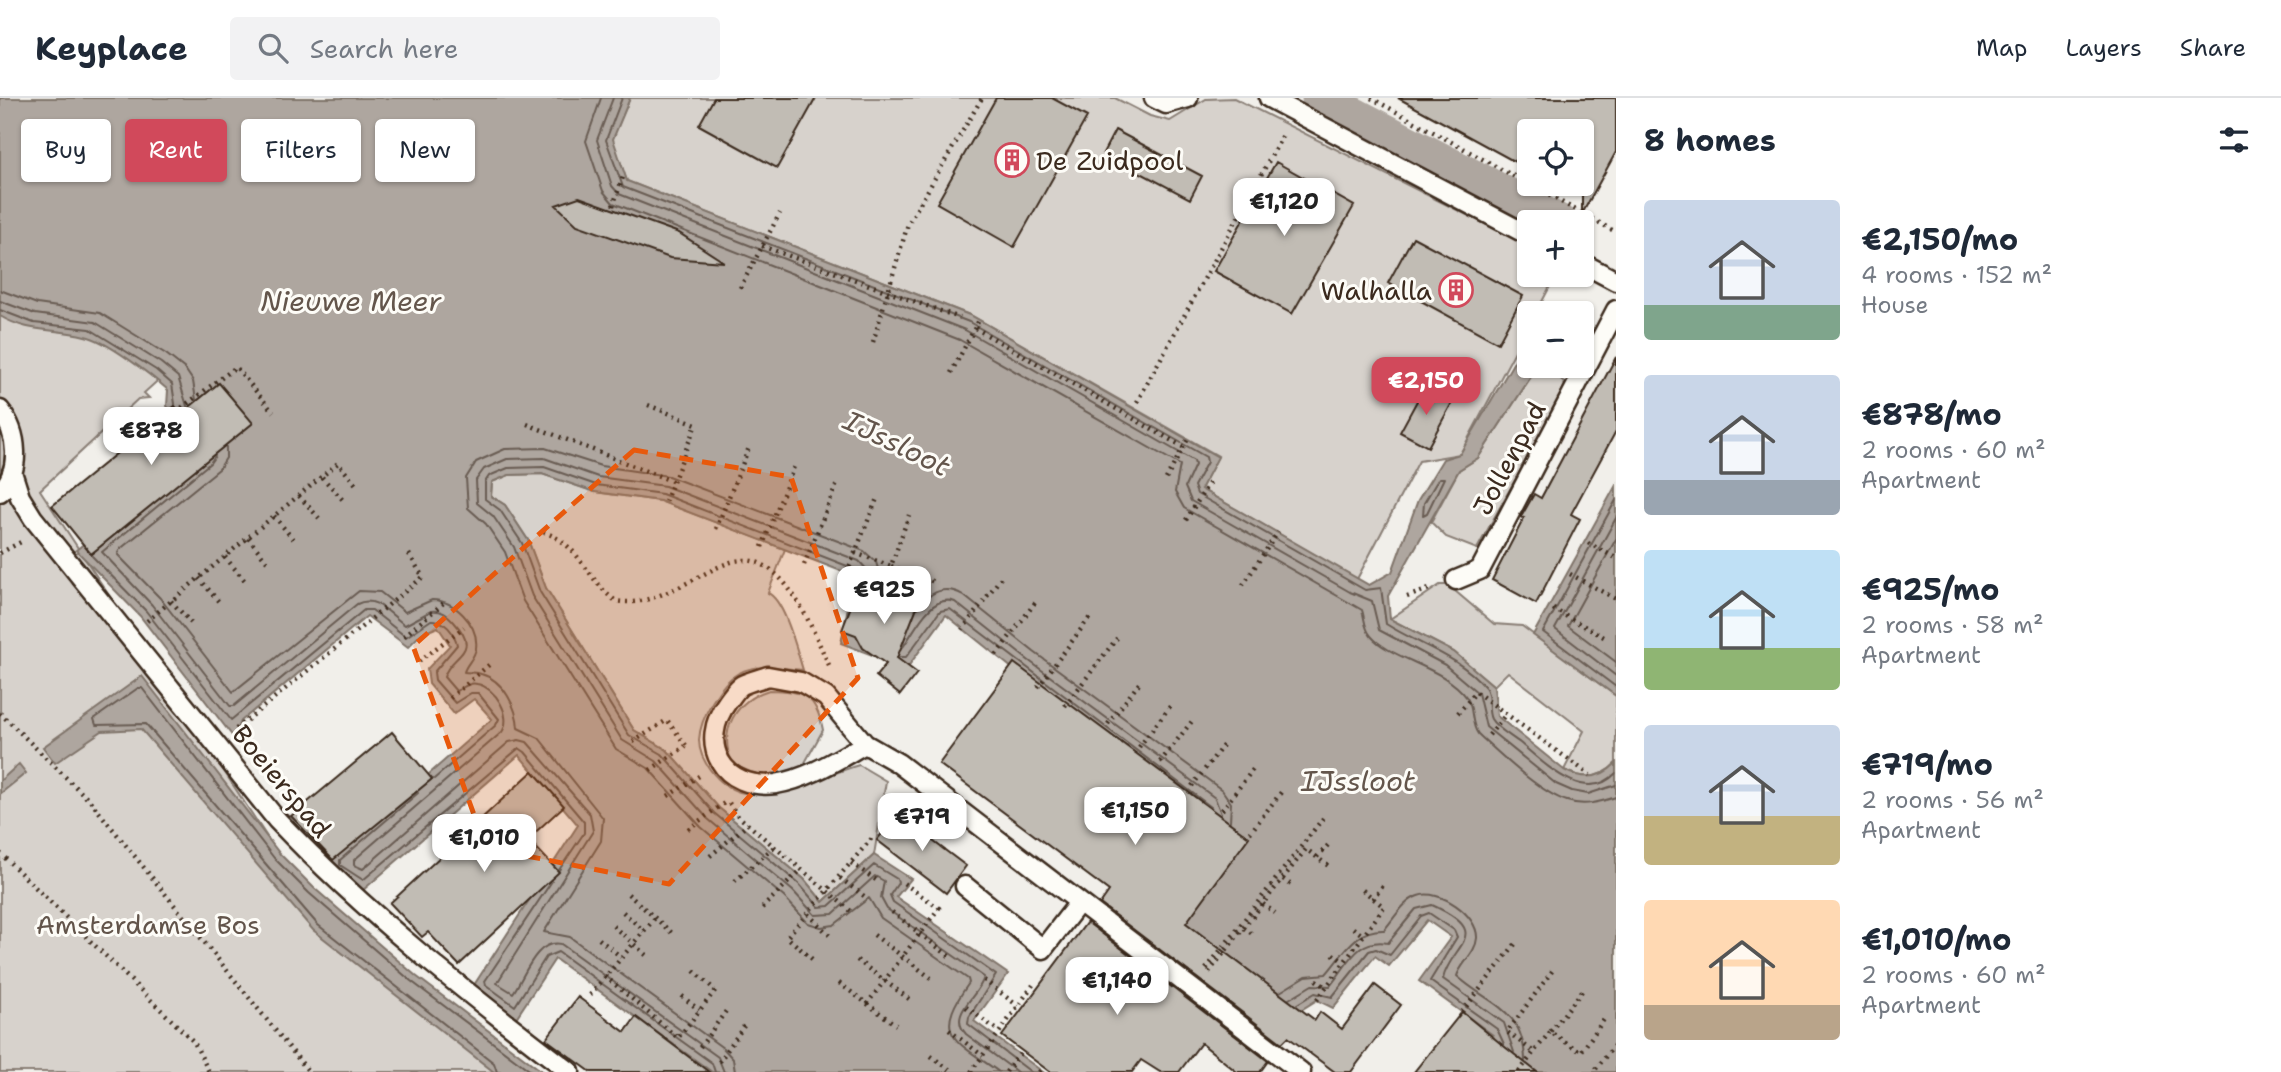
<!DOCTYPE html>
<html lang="en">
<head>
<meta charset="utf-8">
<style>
	body { margin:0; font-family:"Shantell Sans",sans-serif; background:#f2f2f3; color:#1f2937; height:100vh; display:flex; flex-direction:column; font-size:26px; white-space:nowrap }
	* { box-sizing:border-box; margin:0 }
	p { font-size:23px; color:#747a83 }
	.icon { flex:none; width:38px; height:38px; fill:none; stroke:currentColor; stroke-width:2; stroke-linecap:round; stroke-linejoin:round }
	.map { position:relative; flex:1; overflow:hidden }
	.details { display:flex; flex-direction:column; background:#fff; width:665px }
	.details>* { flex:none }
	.top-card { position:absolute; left:21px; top:21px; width:665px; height:63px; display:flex; gap:14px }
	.fabs { position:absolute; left:1517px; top:21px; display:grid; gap:14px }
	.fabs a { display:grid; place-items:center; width:77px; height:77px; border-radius:7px; background:#fff; box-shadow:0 2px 5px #0004; font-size:35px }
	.price { position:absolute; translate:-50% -60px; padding:0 16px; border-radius:14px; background:#fff; color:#222; font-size:23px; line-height:46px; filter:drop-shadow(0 2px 4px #0008) }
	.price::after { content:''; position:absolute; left:50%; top:42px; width:21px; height:16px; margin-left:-10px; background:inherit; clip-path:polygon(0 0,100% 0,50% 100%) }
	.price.current { background:#d1495b; color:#fff }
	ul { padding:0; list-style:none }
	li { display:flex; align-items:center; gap:21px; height:175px; padding:0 28px }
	li span { display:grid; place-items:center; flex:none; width:196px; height:140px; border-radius:7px; color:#555 }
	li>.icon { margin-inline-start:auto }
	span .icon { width:84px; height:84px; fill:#fffc; stroke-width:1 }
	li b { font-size:30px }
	h2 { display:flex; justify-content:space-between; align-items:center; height:84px; padding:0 28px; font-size:30px }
	.tag { padding:0 24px; border-radius:7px; background:#fff; box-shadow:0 2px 5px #0004; font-size:24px; line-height:63px }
	.tag.current { background:#d1495b; color:#fff }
	header { display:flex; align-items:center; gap:42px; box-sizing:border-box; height:98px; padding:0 35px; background:#fff; border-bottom:2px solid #e0e1e3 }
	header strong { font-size:33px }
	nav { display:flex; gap:38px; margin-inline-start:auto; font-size:24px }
	.search { width:490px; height:63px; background:#f2f2f3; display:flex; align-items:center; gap:18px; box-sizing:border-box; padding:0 24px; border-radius:7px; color:#747a83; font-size:26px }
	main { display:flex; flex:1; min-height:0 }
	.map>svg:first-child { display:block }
	.green { fill:#d7d2cc; stroke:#897e75; stroke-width:2 }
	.water { fill:#aea69f; stroke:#80746b; stroke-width:2 }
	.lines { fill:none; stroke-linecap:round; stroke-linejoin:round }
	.shore { stroke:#695c52; stroke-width:2 }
	.canal { stroke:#aea69f; stroke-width:37 }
	.building { fill:#c1bcb4; stroke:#3b2a1e; stroke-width:2 }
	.lane-casing { stroke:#3b2a1e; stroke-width:23 }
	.path { stroke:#3b2a1e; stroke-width:4.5; stroke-dasharray:2 5; stroke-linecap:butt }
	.lane { stroke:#fdfcf7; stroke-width:18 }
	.marked { fill:#e8590c; fill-opacity:0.2; stroke:#e8590c; stroke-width:5; stroke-dasharray:14 9; stroke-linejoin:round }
	.labels { text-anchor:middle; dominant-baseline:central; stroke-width:6; stroke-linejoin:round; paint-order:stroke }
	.poi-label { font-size:26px; fill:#3b2a1e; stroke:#fdfcf7; text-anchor:start }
	.street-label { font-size:26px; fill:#3b2a1e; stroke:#fdfcf7 }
	.park-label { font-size:26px; fill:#62544a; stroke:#fdfcf7 }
	.water-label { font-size:28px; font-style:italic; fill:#63554b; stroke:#fdfcf7 }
</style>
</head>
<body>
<header>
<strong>Keyplace</strong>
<div class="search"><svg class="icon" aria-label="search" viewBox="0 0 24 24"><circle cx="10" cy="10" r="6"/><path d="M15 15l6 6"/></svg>Search here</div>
<nav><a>Map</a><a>Layers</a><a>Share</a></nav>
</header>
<main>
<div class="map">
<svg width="1616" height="974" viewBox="0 0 1616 974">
	<rect width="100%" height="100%" fill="#f1efea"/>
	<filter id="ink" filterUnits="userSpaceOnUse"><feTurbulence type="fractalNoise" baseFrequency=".0143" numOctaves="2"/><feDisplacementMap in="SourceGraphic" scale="14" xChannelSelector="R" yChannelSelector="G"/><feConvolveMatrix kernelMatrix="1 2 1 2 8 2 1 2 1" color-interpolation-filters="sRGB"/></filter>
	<g filter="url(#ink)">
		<!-- green -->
		<path class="green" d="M630 0H1115L1150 18 1170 23 1206 1 1234 0 1529 148 1530 177H1556L1536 215H1530L1529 227 1460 356 1419 363 1357 481 1201 391 1218 358 972 218 627 83 612 41Z
			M0 107 187 256 144 295 149 300 138 301 40 392 286 768 521 974H0Z
			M1538 268H1553L1566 289 1477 451 1446 439 1431 424 1459 372 1478 360Z
			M542 376 595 394 660 403 785 451 768 495C785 503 797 553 803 572 784 571 757 565 739 575 720 585 700 620 699 642 699 665 723 692 745 695 785 699 822 678 859 667L886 683 874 757 823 804 804 781 719 710 667 652 634 632 546 490 528 442 505 407 491 398 492 384 509 377Z
			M1440 487H1448L1494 526 1522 528 1616 598V665C1601 681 1583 682 1564 672L1584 633 1508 574 1494 588 1454 554 1390 521Z
			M769 592C803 593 816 596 823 632L802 670C774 680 757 680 732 665 718 632 736 602 769 592Z"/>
		<!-- water -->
		<path class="water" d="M0 0H630L613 41 627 83 972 218 1218 359 1201 391 1369 487 1392 474 1418 402 1443 361 1460 356 1529 238 1530 268H1538L1478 360 1459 372 1388 498 1390 521 1454 554 1494 588 1497 618 1564 672C1583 682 1601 681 1616 665V974H1491L1497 949 1493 937 1419 883 1451 839 1427 822 1389 868 1375 858 1333 910 1317 902 1266 934 1123 830 1206 714 1018 575 946 517 907 570 841 545 854 478 660 403 595 394 542 376 509 377 492 384 491 398 505 407 528 442 546 490 634 632 667 652 719 710 804 781 823 804 874 757 911 781 896 799 1008 876 974 923 1043 974H712L555 861 516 920 474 887 578 727 519 657 362 793 326 766 492 621 474 601 454 616 429 586 427 571 450 547 438 529 421 536 408 549 367 518 241 623 234 640 140 518 76 452 201 353 167 308 168 292C151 277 106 242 85 238 54 230 28 235 0 218Z
			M1616 387V598L1533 537Z
			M142 578 280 756 314 790 416 878 543 974H494L313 832 141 631 102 633 55 665 43 649Z
			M19 666 26 675 0 696V683Z"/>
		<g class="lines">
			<!-- shore -->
			<path class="shore" d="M601 0 586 43 603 93 613 105 960 242 1180 367 1175 394 1184 410 1362 512C1365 521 1364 530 1371 538 1390 561 1445 569 1467 600 1474 610 1470 625 1478 636 1500 656 1539 694 1567 703 1584 709 1600 704 1616 699
				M613 0 597 42 612 88 619 96 965 232 1194 363 1195 367 1185 389 1191 403 1350 494 1372 503 1379 532 1445 567 1478 595 1486 629 1556 686 1572 693 1588 696 1616 687
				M622 0 606 42 623 89 969 224 1206 359 1207 364 1194 388 1197 396 1365 492 1381 490 1386 526C1419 547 1459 558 1485 589 1492 598 1486 611 1491 621 1496 630 1511 638 1520 645 1544 665 1585 708 1616 675
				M0 192 37 206 100 215 166 256 185 271 193 283 196 302
				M0 203 35 216 95 224 161 265 178 279 187 308
				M0 212 34 225 90 231 156 272 172 286 175 306
				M226 349V360L219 371 119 452 118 457 160 500 233 594 359 493 380 494 405 514 432 502C454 502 479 526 476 550 475 560 466 566 464 574 470 575 476 574 481 576 504 582 517 610 518 630L539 640 603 720 601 743 544 834 570 839 723 950 733 961 735 974
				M215 358 210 365 102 454 152 507 230 608H234L357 506C376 496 390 517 405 527L431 513C442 512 447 516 454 524 483 556 450 556 444 579L456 593C463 590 469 584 477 586 495 589 513 618 502 634L354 762V767L363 771 509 644 519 642 527 644 590 716 593 733 497 885 513 895C525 878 536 841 561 846L718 959 724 974
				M1444 380 1427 415 1423 417 1424 405 1439 380Z
				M1616 402 1543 534 1616 589
				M1616 420 1555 531 1616 578
				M1616 441 1568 528 1616 564
				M92 458 146 513 231 622 364 512H372L406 539 431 522C444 521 455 535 457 547L434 574 435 582 455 605 471 595H478L499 621 496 627 434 681
				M869 474 859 463 665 388 598 379 544 360 507 361 484 371 476 382 477 405 493 418 514 449 532 498 622 642 656 663 708 721 793 793 815 817 833 816 875 778 884 783 881 800 887 811 984 879C979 899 947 915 966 936L1017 974
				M861 477 855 471 662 396 596 387 544 369 508 370 489 378 485 384V401L500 412 522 445 540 494 629 637 662 656 714 715 799 786 819 809 829 808 874 767 897 781 898 785 890 797 893 804 996 877 969 919 968 926 1031 974
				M880 478 876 464 864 453 668 378 601 368 545 350 505 351 476 364 466 380 468 410 486 426 505 454 523 503 616 651 648 670 701 729 785 800 808 825 821 829 834 827 869 800 881 820 968 881 969 885C931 938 955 942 999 974
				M918 510C930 494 944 486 963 497L1034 554 1222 692 1231 705 1230 723
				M903 549C915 532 931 495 955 504L1028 562 1215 700 1221 716
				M899 559H906L940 513 950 511 1211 709
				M418 695 340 762V767L363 782 519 650 525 654 584 724V735L559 772
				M552 783 485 883 486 887 515 908 546 859 558 854 712 965 715 974
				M1280 894 1306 878 1326 876C1344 856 1354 831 1384 832 1394 821 1403 803 1418 798 1439 790 1478 817 1477 840 1476 855 1461 865 1457 878 1489 907 1524 910 1525 963
				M1289 901 1312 887 1330 888C1348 867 1357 839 1388 845L1416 811 1432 807C1496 836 1450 847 1443 881L1504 925 1514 954
				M1297 906 1315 895 1332 899 1369 853 1376 851 1390 857 1421 818 1429 815 1454 832 1457 839 1430 883 1497 931 1504 946
				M497 974 494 965 318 827 146 626 96 627 94 621 138 590H142L274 760 309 795 411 883 532 974"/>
			<!-- canal -->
			<path class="canal" d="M1320 0 1558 124"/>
		</g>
		<!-- building -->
		<path class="building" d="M714 0H816L777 70 699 27Z
			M996 0H1052L1087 19 1014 149 937 105Z
			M1398 0H1616V54L1582 116V33H1530V72Z
			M1115 32 1202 78 1190 101 1103 55Z
			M1276 64 1354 108 1292 216 1214 173Z
			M579 99 679 135 724 164 670 160 577 127 556 107Z
			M1413 139 1523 198 1498 245 1388 185Z
			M1616 259V333L1571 416 1580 421 1536 506 1492 482 1524 420 1521 419 1534 396 1541 400Z
			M219 285 253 325 91 456 52 408 175 308 181 316Z
			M1425 288 1453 303 1428 349 1400 334Z
			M864 474 922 496 897 560 917 575 900 597 876 578 886 566 863 550 856 537 842 532Z
			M1014 565 1249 739 1186 825 1315 922 1320 914 1342 931 1375 887 1401 907 1351 974H1335L1288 939 1282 945 1100 806 1109 793 939 666Z
			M392 634 432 681 333 762 291 718Z
			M533 673 564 708 528 741 559 774 459 867 428 834 422 839 390 805Z
			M897 716 966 768 946 795 877 742Z
			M1087 824 1268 963 1260 974H1237L1201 945 1179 974H1160L1141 962 1132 974H1050L1002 938Z
			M578 899 625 934 636 919 709 974H591L546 941Z
			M1462 914 1505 949 1537 974H1414Z"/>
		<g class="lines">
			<!-- lane casing -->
			<g class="lane-casing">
				<path id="lane" d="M1154 0 1166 6 1188 0
					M1269 0 1530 138
					M1582 165 1616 183
					M0 312C18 334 22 373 0 394
					M12 374 20 399 33 420 277 722C366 816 468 896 570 974
					M1456 482 1480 472 1616 212
					M768 578 801 584 826 599 865 646C838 661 808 681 776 686 723 693 696 646 728 603 732 598 737 590 742 587 750 583 760 581 768 578Z
					M865 646 898 665 1301 974
					M965 788 1043 851 1078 806"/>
			</g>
			<!-- path -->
			<path class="path" d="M1371 0 1616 134
				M613 108 624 76
				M762 148 960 220
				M740 190 780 115
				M975 230 1183 349
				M873 244 908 126 982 0
				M951 275 979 222
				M1137 304 1284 35
				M648 307 696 326 664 407
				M176 314 236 269 273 314
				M527 326 674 384
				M322 379 343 402
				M1166 381 1188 341
				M299 398 319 420
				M274 418 293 441
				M1186 422 1211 382
				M716 431 750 347
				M543 434C580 445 587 483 616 503 640 507 655 499 677 490 694 482 713 470 731 464 784 448 813 535 830 569
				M248 440 267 463
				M1588 445 1616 460
				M762 449 795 366
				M0 455 21 444
				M855 455 891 468 909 417
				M225 459 245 483
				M804 467 838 383
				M891 468 937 485
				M1570 476 1616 501
				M199 480 219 504
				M844 482 878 398
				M1243 487 1278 434
				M1407 499 1432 490
				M171 503 191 525
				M1553 511 1604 539
				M147 523 338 365 358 389
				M962 532 1003 477
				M404 538 446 503
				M996 557 1037 502
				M419 563 464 529
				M1038 589 1090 519
				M450 600 490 566
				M1065 608 1117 540
				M0 615 91 704 309 974
				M1458 615 1476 594 1590 677
				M1108 626 1140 584
				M236 631 423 479 409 456
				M1489 637 1506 616
				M633 644 667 622 688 650
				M1139 649 1171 607
				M1160 664 1193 622
				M650 672 686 648
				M1192 688 1224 646
				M668 698 699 678
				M729 705 738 718 852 814
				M1222 712 1254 670
				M688 731 727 703
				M1250 735 1282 693
				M0 755 194 944 209 974
				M710 758 748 726
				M1317 759 1330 745
				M851 765 876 782
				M840 780 864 798
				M1283 781 1294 789
				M735 783 775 748
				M628 796 672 835
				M1373 801 1385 785
				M1263 806 1275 815
				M762 810 802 771
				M623 814 644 833
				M892 814 949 858
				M808 816 831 839
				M613 828 646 857
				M1244 830 1255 838
				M1353 830 1364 838
				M874 837 931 880
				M599 841 621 859
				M1333 856 1344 864
				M812 861 787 839 872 740
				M857 862 913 904
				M1206 871 1324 719
				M694 873 715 892
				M1209 874 1306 751 1331 770
				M605 878 678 940 718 889
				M984 882 1018 908
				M1316 882 1326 889
				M839 885 896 927
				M1582 893 1550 934 1581 954 1605 920
				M590 897 655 820
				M682 898 699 912
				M1317 902 1384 809 1359 789
				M867 906 939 810 902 784
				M966 909 1000 934
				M1462 914 1516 845
				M949 932 983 958
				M1550 934 1534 954 1507 934 1553 872
				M700 949 726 913
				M931 958 953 974
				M719 964 744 928
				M1596 971 1616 945
				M971 974 1033 887
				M1006 974 1021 954
				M1039 974 1042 970
				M1519 974 1534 954"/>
			<!-- lane -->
			<use href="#lane" class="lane"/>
		</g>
	</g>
	<!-- marked area -->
	<path class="marked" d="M634 352 791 379 858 580 669 786 486 750 413 548Z"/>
	<!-- icons -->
	<defs>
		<g id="building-ring" transform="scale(1.75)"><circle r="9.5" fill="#fdfcf7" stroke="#d1495b" stroke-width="1.5"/><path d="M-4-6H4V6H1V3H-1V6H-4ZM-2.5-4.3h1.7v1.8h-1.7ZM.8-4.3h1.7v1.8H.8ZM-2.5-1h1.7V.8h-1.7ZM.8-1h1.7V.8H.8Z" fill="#d1495b"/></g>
	</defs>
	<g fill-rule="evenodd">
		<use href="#building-ring" x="1012" y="62"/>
		<use href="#building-ring" x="1456" y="192"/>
	</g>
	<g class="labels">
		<!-- poi labels -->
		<g class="poi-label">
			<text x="1036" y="62">De Zuidpool</text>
			<text x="1432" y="192" text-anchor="end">Walhalla</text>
		</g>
		<!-- street labels -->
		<g class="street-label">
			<text transform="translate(1509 360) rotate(-62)">Jollenpad</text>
			<text transform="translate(282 683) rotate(50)">Boeierspad</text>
		</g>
		<!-- park labels -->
		<g class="park-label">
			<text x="148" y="826">Amsterdamse Bos</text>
		</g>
		<!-- water labels -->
		<g class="water-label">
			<text x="351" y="203">Nieuwe Meer</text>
			<text transform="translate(897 345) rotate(26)">IJssloot</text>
			<text x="1358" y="683">IJssloot</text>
		</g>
	</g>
</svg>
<div class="fabs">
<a><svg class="icon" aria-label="locate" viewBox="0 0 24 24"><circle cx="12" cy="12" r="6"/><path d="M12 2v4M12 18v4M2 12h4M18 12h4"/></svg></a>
<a>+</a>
<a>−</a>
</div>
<b class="price" style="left:1284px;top:140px">€1,120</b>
<b class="price current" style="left:1426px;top:319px">€2,150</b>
<b class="price" style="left:151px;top:369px">€878</b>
<b class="price" style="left:884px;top:528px">€925</b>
<b class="price" style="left:1135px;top:749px">€1,150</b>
<b class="price" style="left:922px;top:755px">€719</b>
<b class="price" style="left:484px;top:776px">€1,010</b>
<b class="price" style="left:1117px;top:919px">€1,140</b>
<div class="top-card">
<a class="tag">Buy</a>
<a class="tag current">Rent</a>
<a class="tag">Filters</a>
<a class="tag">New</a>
</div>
</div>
<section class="details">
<h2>8 homes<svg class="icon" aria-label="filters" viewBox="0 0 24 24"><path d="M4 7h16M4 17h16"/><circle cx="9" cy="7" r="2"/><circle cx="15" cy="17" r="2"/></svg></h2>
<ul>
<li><span style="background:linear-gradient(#c9d6e8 75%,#7fa58c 0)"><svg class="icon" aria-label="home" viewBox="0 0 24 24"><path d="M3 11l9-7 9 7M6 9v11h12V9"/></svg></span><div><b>€2,150/mo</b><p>4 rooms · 152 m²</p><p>House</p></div></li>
<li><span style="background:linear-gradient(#c9d6e8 75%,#9aa5b1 0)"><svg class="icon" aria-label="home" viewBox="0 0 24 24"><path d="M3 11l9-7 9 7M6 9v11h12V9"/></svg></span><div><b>€878/mo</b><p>2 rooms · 60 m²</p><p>Apartment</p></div></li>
<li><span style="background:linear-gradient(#bfe0f5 70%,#8fb573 0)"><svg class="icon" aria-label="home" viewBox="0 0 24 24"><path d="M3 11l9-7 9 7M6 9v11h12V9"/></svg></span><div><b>€925/mo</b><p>2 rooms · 58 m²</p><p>Apartment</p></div></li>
<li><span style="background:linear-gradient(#c9d6e8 65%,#c2b280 0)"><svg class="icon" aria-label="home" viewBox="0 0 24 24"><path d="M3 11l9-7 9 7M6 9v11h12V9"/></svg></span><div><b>€719/mo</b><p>2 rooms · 56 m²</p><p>Apartment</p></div></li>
<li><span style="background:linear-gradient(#ffd9b3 75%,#b9a48a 0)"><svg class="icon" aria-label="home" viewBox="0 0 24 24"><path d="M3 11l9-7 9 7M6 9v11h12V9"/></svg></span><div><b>€1,010/mo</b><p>2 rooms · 60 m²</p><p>Apartment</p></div></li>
</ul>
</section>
</main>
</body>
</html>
